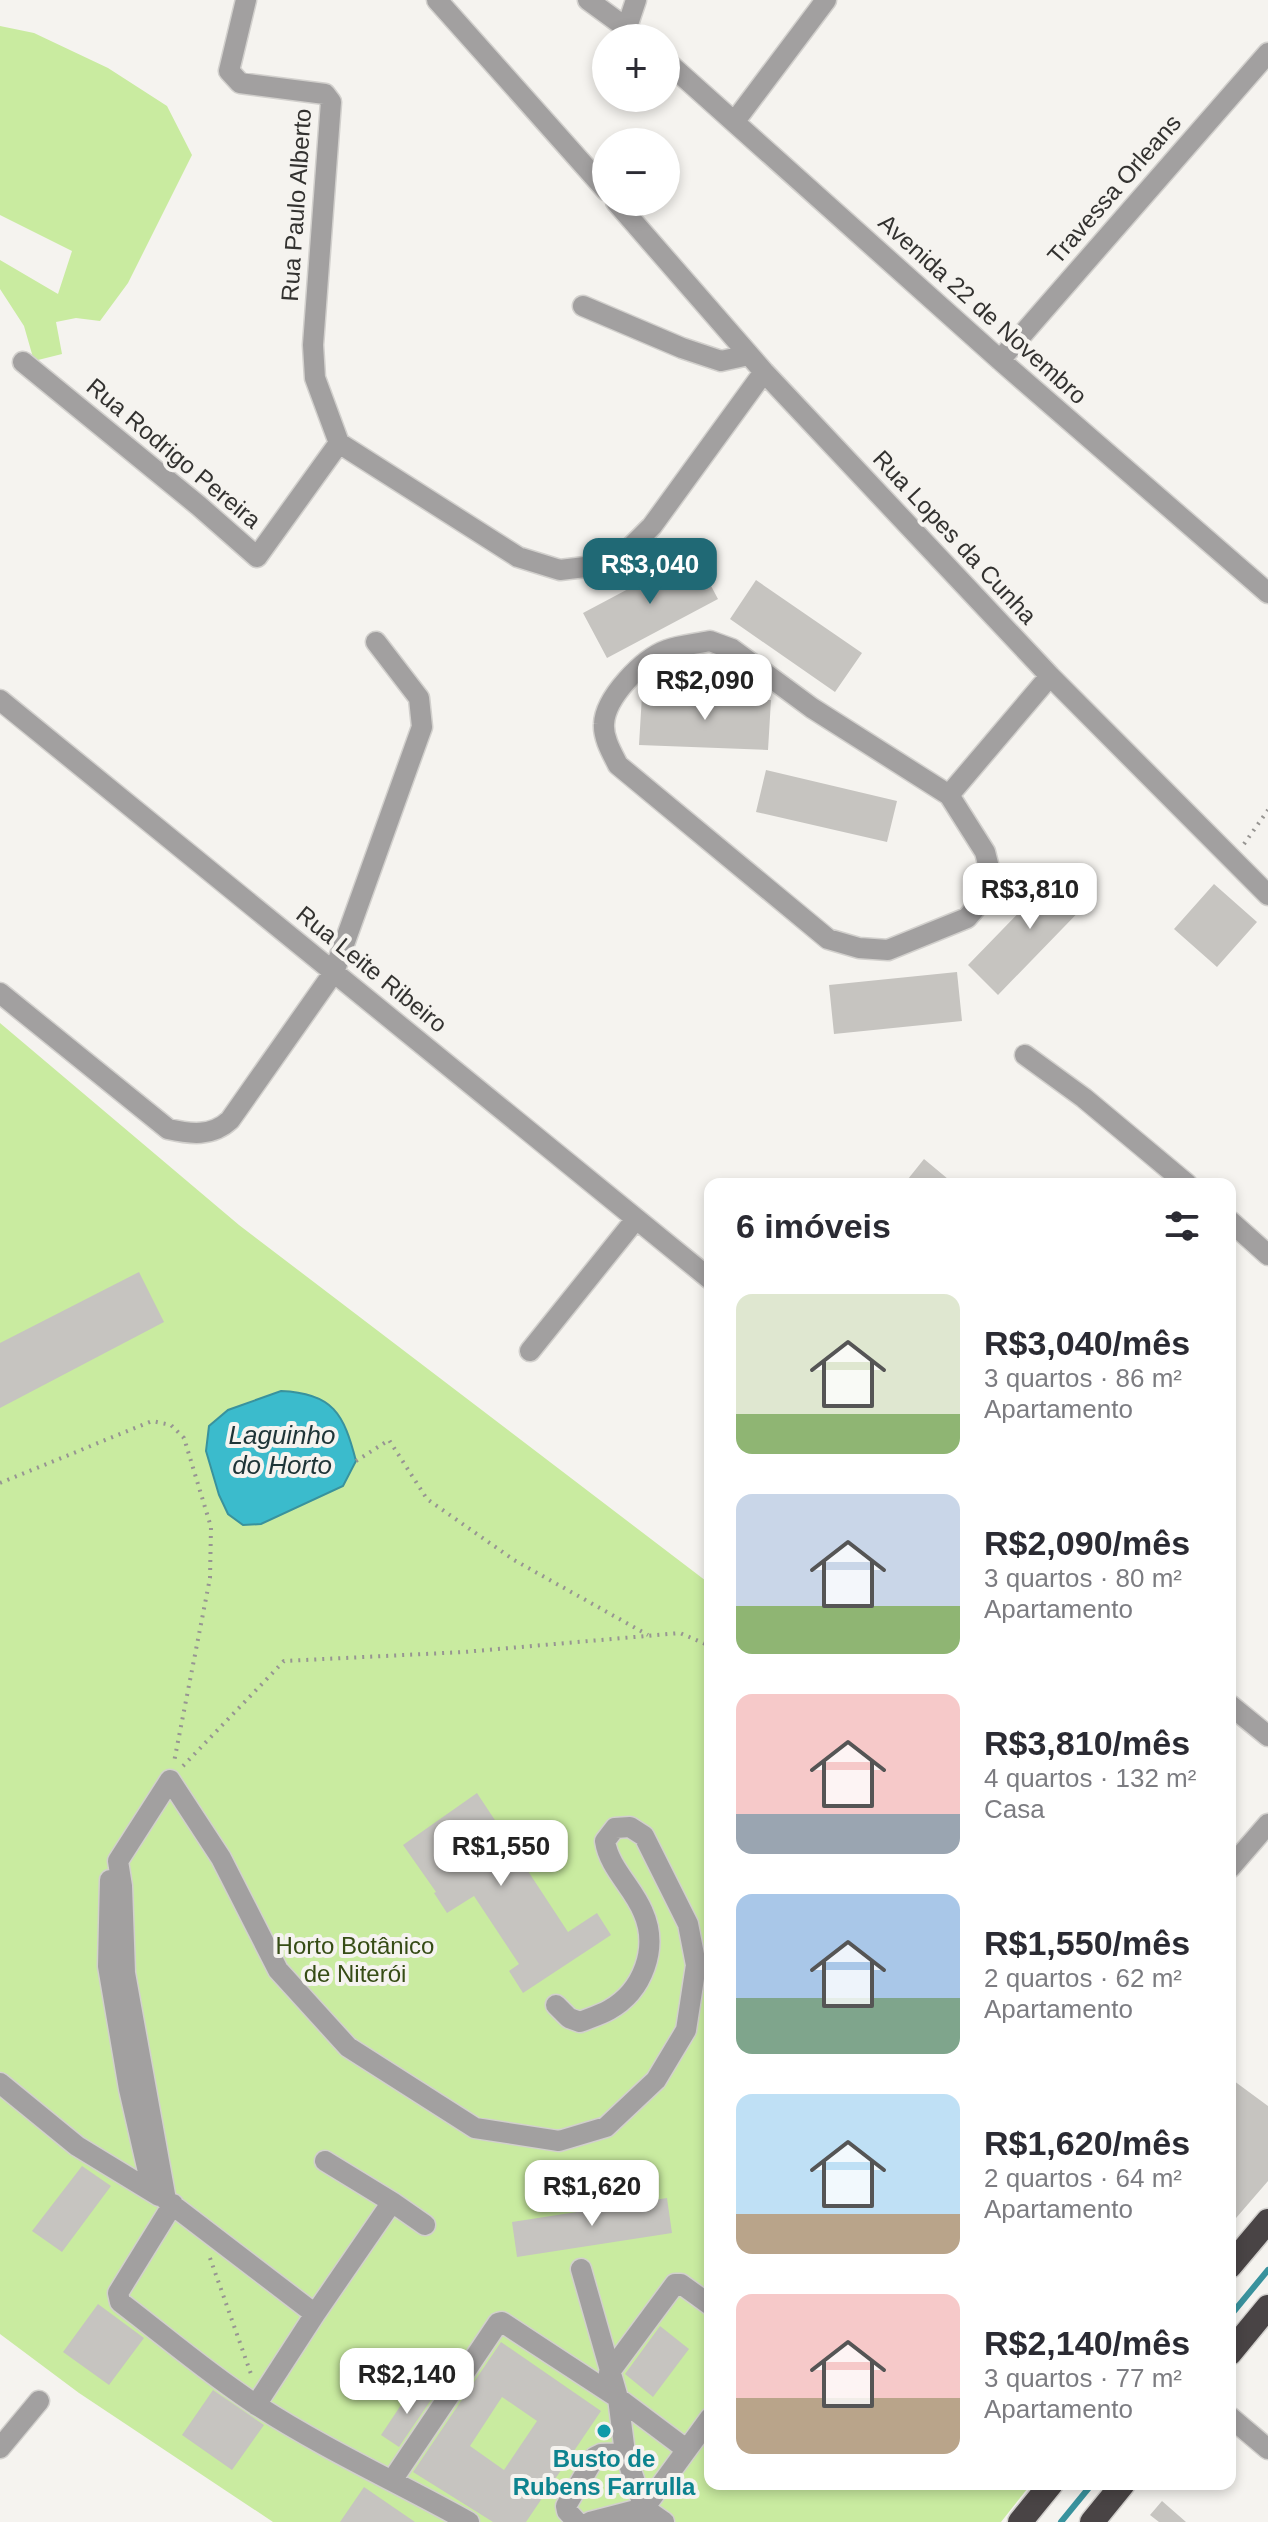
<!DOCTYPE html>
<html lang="pt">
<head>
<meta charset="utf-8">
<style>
	body { margin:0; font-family:Helvetica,sans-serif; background:#f2f2f3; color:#2b2b33; height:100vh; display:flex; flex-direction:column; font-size:30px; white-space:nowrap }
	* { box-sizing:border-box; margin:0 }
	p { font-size:26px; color:#7c7c81 }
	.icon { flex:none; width:44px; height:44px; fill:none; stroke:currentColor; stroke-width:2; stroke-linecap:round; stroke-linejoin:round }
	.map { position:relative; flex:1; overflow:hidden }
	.side { position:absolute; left:704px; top:1178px; width:532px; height:1312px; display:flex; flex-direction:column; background:#fff; border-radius:16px; box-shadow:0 4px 12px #0003 }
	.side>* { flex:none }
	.fabs { position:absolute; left:592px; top:24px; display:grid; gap:16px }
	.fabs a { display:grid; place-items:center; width:88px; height:88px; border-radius:50%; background:#fff; box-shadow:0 4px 12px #0003; font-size:40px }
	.price { position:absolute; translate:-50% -68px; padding:0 18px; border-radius:16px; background:#fff; color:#222; font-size:26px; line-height:52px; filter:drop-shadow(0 2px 4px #0008) }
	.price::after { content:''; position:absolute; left:50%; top:48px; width:24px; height:18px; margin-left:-12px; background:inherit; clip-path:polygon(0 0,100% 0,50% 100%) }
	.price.active { background:#206975; color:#fff }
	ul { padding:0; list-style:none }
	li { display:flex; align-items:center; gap:24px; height:200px; padding:0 32px }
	li span { display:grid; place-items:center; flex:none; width:224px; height:160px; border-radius:16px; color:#555 }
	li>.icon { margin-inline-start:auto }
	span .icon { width:96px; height:96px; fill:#fffc; stroke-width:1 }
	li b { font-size:34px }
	h2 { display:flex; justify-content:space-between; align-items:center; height:96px; padding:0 32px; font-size:34px }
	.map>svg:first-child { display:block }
	.green { fill:#c9eba0 }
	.water { fill:#3bbbcc; stroke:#39929d; stroke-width:2 }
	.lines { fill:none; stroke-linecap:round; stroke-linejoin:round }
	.stream { stroke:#39929d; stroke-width:6 }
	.building { fill:#c6c4c0; fill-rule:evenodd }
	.minor-casing { stroke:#d2d0cd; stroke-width:23 }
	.highway-casing { stroke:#d2d0cd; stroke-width:27 }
	.path { stroke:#979592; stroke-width:4; stroke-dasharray:2 6; stroke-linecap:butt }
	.minor { stroke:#a2a0a0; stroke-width:20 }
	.highway { stroke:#494445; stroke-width:24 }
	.culture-dot { fill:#0f9aa8; stroke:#f5f3ef; stroke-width:3 }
	.labels { text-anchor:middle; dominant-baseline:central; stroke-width:8; stroke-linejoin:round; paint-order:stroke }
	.street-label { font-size:24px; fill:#333230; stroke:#f5f3ef }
	.park-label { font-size:24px; fill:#364c15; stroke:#f5f3ef }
	.culture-label { font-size:24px; font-weight:bold; fill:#0d838f; stroke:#f5f3ef }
	.water-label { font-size:26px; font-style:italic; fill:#1e3437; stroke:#f5f3ef }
</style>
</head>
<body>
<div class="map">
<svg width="1268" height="2522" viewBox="0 0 1268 2522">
	<rect width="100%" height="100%" fill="#f5f3ef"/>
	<!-- green -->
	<path class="green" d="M0 26 34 33 108 68 167 106 192 155 128 283 100 321 76 318 56 322 62 354 34 361 24 326 0 289V260L58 294 72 251 0 215Z
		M0 1023 239 1225 710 1584V2484H1031L1001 2522H273L79 2393 0 2334Z"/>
	<!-- water -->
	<path class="water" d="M281 1391C333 1393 344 1414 356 1461L343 1486 261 1524 243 1525 228 1514 219 1495 206 1451 209 1426 228 1410Z"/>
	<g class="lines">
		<!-- stream -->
		<path class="stream" d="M1230 2316 1268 2270
			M1061 2522 1092 2484"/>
	</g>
	<!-- building -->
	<path class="building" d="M694 554 718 599 607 658 583 613Z
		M756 580 862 653 835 692 730 619Z
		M642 695 771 700 768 750 639 745Z
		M766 770 897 801 887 842 756 812Z
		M1063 867 1093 897 998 995 968 965Z
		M1214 884 1257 922 1217 967 1174 929Z
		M957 972 962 1021 834 1034 829 985Z
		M924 1159 954 1184H904Z
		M139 1272 164 1322 0 1408V1343Z
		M477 1793 510 1843 540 1825 553 1847 524 1865 568 1932 597 1913 611 1935 523 1993 509 1971 519 1964 474 1896 447 1913 434 1893 436 1892 403 1845Z
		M1230 2078 1268 2106V2181L1230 2225Z
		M82 2166 111 2186 62 2252 32 2231Z
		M667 2198 672 2233 517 2257 512 2222Z
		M98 2304 144 2338 109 2385 63 2352Z
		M660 2326 689 2349 653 2397 625 2374Z
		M501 2342 601 2411 526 2522H493L413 2472ZM502 2397 537 2421 504 2470 470 2446Z
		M415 2384 433 2397 399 2447 381 2435Z
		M213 2390 264 2425 232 2470 182 2435Z
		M364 2487 415 2522H340Z
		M1162 2501 1186 2522H1159L1150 2515Z"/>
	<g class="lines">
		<!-- minor casing -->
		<g class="minor-casing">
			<path id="minor" d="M246 0 229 71 240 83 325 94 331 102 313 345 315 378 339 443
				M437 0 606 190
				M588 0 640 38
				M627 27 636 0
				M666 61 1000 360 1268 593
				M735 121 826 0
				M616 202 764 372 1050 676 1268 895
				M583 306 682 348 721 361 749 355
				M1000 360 1268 53
				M23 362 199 506 257 557 339 443
				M339 443 518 557 560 570 602 565 629 549 652 526 764 372
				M710 641 732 649 812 708 949 795 985 852 991 876 985 897 967 918 888 950 859 948 828 939 618 765C612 753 603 738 604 724 605 698 642 659 667 650 680 645 696 644 710 641Z
				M0 700 710 1279
				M949 795 1050 676
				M0 993 168 1129C190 1134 212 1137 230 1120L334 972 422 727 419 698 376 642
				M1025 1055 1084 1098 1187 1184
				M1230 1221 1268 1255
				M530 1351 636 1219
				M1230 1705 1268 1736
				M1230 1868 1268 1824
				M110 1880 108 1966 129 2089 149 2176
				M0 2083 77 2146 159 2196
				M325 2161 392 2202 315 2314 166 2200 125 1973 122 1886 118 1861 170 1780 221 1858 278 1970 348 2047 475 2128 559 2141 606 2127 656 2080 686 2030 696 1965 688 1924 644 1836 630 1827 615 1828 605 1841C609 1868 633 1887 643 1912 659 1948 643 1991 609 2010 600 2015 590 2018 580 2022L569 2018 556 2005
				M392 2202 425 2225
				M173 2204 118 2293 120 2302C166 2337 210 2375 258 2406 326 2450 399 2483 469 2522
				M581 2269 618 2398 625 2453 644 2508
				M609 2373 675 2284H681L710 2305
				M256 2405 315 2314
				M1230 2417 1268 2449
				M0 2448 39 2401
				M393 2479 498 2323 502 2322 618 2398 686 2449
				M577 2522 567 2511 566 2506 595 2457 601 2454 625 2453
				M590 2522 644 2508 664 2522
				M634 2522 710 2418"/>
		</g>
		<!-- highway casing -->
		<g class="highway-casing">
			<path id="highway" d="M1230 2266 1268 2221
				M1230 2353 1268 2307
				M1020 2522 1051 2484
				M1092 2522 1123 2484"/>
		</g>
		<!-- path -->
		<path class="path" d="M1244 844 1268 810
			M356 1461 389 1440 427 1499 514 1560 648 1635
			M0 1483 152 1421 171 1425 184 1438 211 1527 210 1578 174 1762
			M183 1766 284 1661 464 1652 680 1633 710 1646
			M210 2258 251 2374"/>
		<!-- minor -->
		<use href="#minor" class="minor"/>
		<!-- highway -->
		<use href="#highway" class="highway"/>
	</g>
	<!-- markers -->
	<circle class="culture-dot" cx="604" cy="2431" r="8"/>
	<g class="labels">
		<!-- street labels -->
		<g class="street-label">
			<text transform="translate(1114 189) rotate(-49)">Travessa Orleans</text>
			<text transform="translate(296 205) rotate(-86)">Rua Paulo Alberto</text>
			<text transform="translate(983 309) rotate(42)">Avenida 22 de Novembro</text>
			<text transform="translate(174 453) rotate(40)">Rua Rodrigo Pereira</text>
			<text transform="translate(955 537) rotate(47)">Rua Lopes da Cunha</text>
			<text transform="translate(372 969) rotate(39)">Rua Leite Ribeiro</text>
		</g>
		<!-- park labels -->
		<g class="park-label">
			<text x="355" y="1945">Horto Botânico<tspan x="355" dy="28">de Niterói</tspan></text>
		</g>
		<!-- culture labels -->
		<g class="culture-label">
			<text x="604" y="2458">Busto de<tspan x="604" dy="28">Rubens Farrulla</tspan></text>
		</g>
		<!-- water labels -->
		<g class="water-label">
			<text x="282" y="1435">Laguinho<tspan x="282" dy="30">do Horto</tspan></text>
		</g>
	</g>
</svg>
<div class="fabs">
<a>+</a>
<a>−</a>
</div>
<b class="price active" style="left:650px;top:606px">R$3,040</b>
<b class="price" style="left:705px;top:722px">R$2,090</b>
<b class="price" style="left:1030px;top:931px">R$3,810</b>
<b class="price" style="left:501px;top:1888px">R$1,550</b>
<b class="price" style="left:592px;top:2228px">R$1,620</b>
<b class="price" style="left:407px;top:2416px">R$2,140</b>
<section class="side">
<h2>6 imóveis<svg class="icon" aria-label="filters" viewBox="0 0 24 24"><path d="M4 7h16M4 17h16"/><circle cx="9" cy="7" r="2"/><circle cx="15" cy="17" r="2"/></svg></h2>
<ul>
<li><span style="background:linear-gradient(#dfe7d0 75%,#8fb573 0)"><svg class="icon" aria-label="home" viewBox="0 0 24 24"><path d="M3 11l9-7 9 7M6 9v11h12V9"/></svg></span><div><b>R$3,040/mês</b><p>3 quartos · 86 m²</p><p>Apartamento</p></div></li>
<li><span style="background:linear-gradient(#c9d6e8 70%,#8fb573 0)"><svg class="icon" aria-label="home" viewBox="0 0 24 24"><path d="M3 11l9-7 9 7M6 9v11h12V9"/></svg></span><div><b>R$2,090/mês</b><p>3 quartos · 80 m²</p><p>Apartamento</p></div></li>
<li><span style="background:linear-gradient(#f6c9c9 75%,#9aa5b1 0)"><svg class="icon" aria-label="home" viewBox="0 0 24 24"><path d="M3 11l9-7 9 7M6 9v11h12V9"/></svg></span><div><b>R$3,810/mês</b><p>4 quartos · 132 m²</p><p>Casa</p></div></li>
<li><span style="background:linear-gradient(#a9c7e8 65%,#7fa58c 0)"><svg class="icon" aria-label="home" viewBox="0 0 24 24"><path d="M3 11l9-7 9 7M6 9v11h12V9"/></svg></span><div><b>R$1,550/mês</b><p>2 quartos · 62 m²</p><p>Apartamento</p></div></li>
<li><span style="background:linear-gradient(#bfe0f5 75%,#b9a48a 0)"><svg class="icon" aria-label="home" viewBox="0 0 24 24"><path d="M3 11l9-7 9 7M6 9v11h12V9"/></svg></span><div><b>R$1,620/mês</b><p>2 quartos · 64 m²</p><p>Apartamento</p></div></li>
<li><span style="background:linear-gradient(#f6c9c9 65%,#b9a48a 0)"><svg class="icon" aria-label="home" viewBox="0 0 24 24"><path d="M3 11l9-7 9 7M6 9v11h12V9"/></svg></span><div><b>R$2,140/mês</b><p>3 quartos · 77 m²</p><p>Apartamento</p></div></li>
</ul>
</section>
</div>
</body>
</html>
